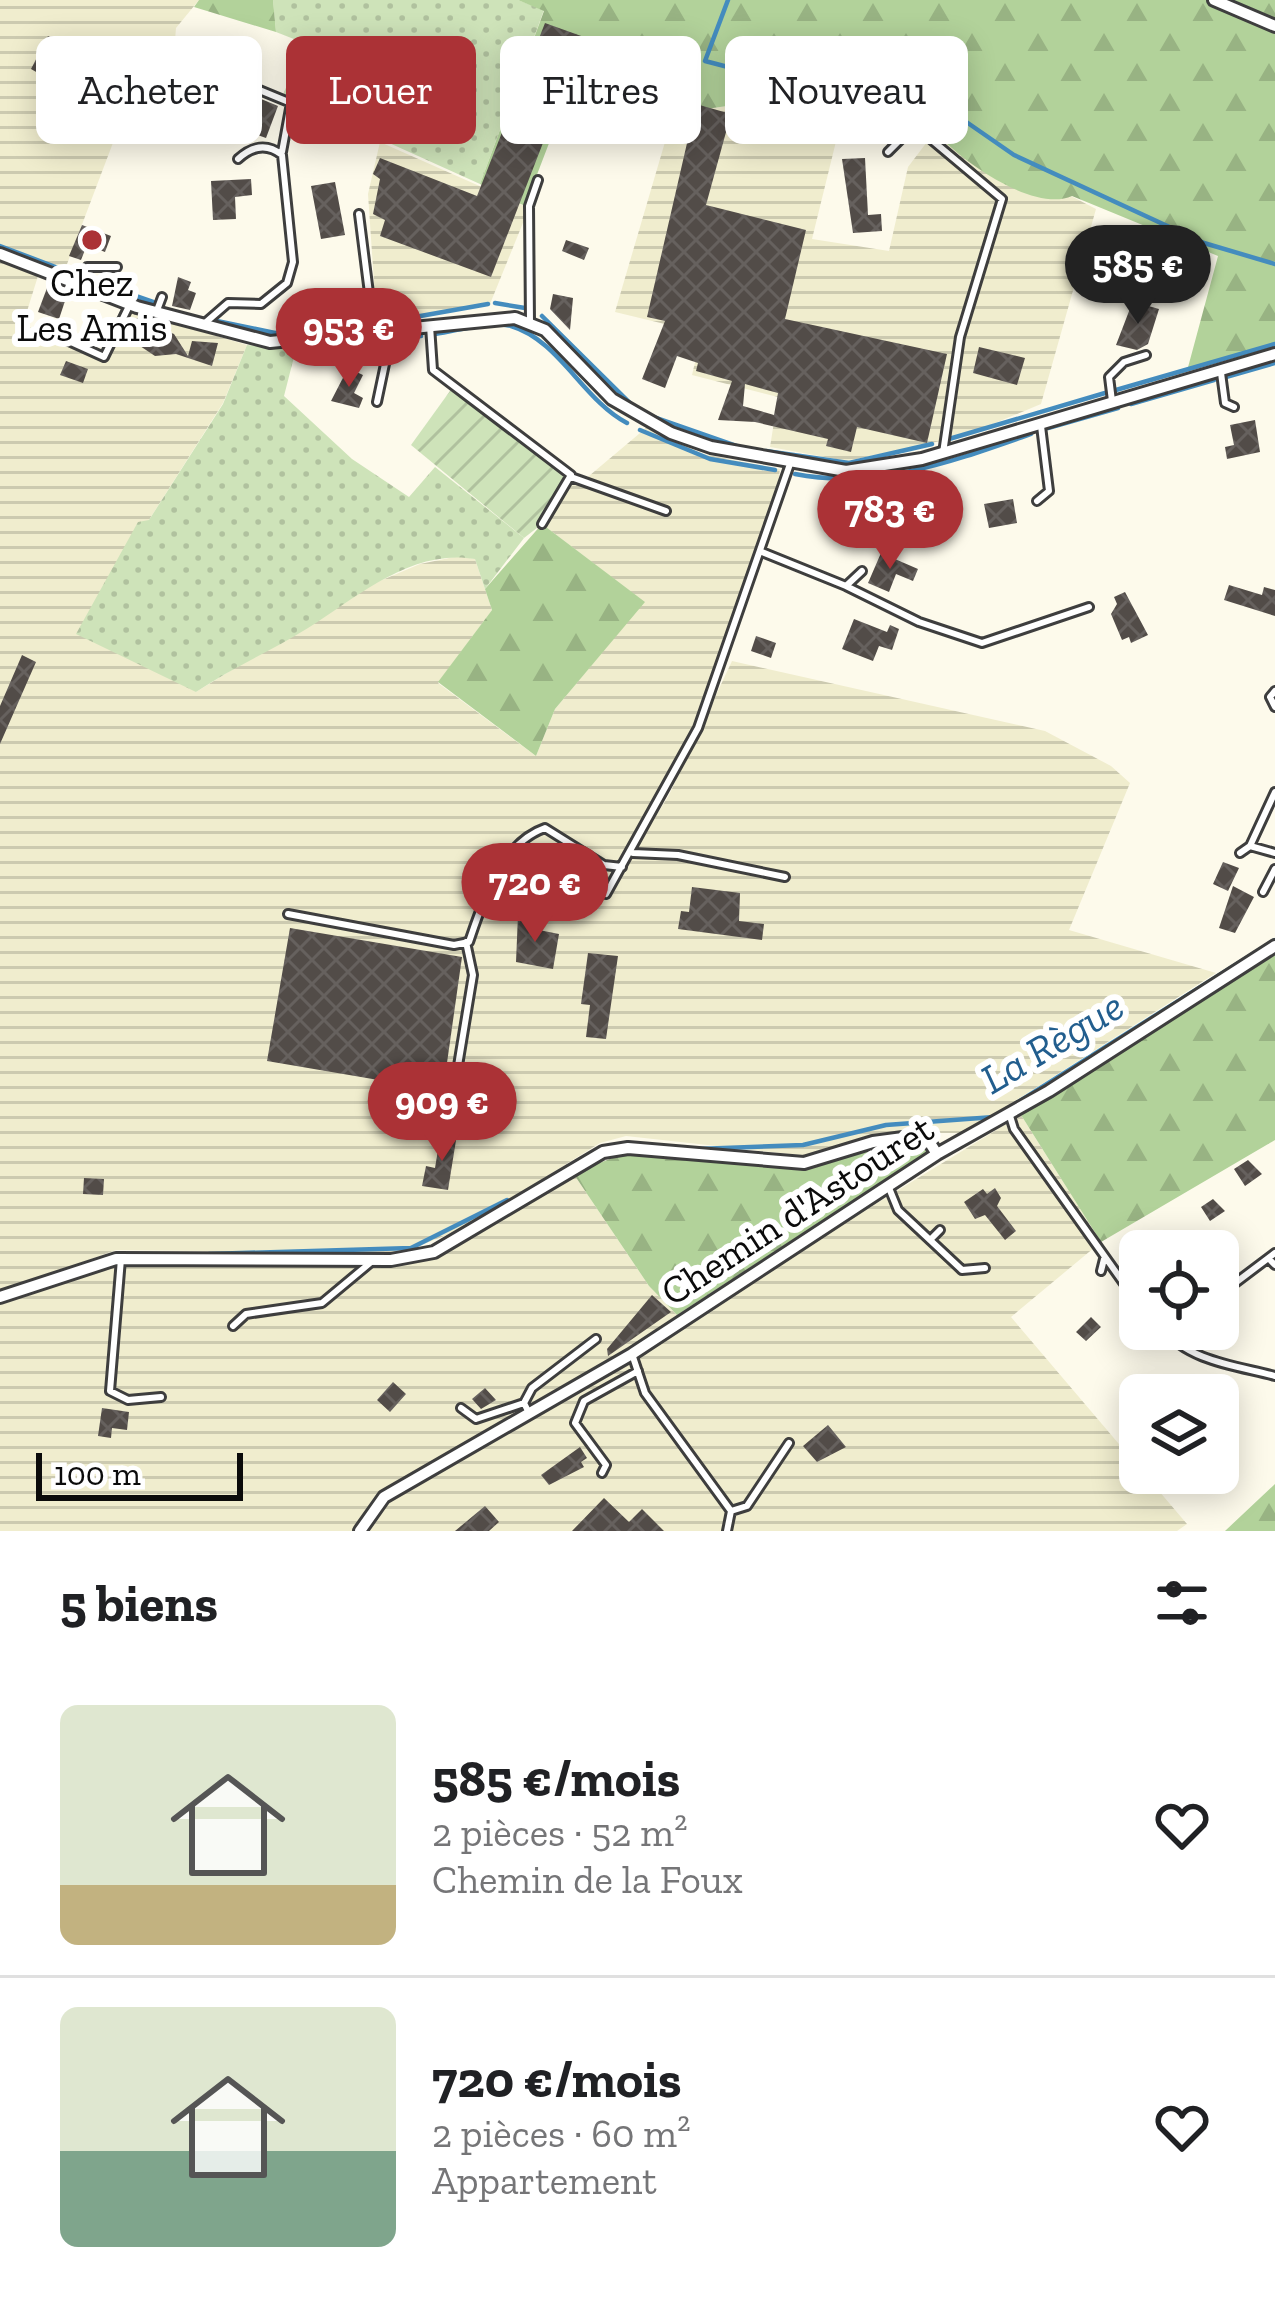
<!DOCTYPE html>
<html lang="fr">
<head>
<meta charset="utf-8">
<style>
	body { margin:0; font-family:"Zilla Slab",serif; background:#f6f6f6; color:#202124; height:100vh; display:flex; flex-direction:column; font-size:45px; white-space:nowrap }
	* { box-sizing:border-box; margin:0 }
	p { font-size:39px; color:#757577 }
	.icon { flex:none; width:66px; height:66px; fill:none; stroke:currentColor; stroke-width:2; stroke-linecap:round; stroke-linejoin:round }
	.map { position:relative; height:1531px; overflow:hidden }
	.drawer { display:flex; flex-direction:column; background:#fff; flex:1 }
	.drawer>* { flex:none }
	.hud { position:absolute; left:36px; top:36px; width:1203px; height:108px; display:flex; gap:24px }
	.buttons { position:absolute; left:1119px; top:1230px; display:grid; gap:24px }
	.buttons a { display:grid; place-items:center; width:120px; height:120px; border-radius:18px; background:#fff; box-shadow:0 6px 30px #0003; font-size:60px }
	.scale { position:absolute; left:36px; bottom:30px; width:207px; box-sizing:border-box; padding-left:12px; border:6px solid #0b0b0b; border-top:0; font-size:33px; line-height:42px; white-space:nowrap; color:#0b0b0b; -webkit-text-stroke:9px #fff; paint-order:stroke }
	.price { position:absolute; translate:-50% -102px; padding:0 27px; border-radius:42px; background:#ab3236; color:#fff; font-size:39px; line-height:78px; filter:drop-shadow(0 3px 6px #0008) }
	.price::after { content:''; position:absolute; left:50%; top:72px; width:36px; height:27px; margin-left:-18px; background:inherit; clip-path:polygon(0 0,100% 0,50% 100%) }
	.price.selected { background:#222; color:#fff }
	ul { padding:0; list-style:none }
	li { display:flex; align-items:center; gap:36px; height:300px; padding:0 60px }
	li+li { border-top:3px solid #e0e0e0 }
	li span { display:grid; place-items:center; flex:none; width:336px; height:240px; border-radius:18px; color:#555 }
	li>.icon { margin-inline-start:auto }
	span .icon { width:144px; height:144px; fill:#fffc; stroke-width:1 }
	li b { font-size:51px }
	h2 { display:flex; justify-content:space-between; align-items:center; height:144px; padding:0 60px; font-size:51px }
	.pill { padding:0 42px; border-radius:18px; background:#fff; box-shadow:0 6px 30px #0003; font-size:42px; line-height:108px }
	.pill.selected { background:#ab3236; color:#fff }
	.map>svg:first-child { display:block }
	.farmland { fill:url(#farmland-rules) }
	.grass { fill:url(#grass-dots) }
	.forest { fill:url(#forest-firs) }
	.garden { fill:url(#garden-furrows) }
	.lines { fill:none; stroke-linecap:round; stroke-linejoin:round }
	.stream { stroke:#448cbe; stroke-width:4.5 }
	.building { fill:url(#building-cross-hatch); fill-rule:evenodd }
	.service-casing { stroke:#3e3e3e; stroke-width:12 }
	.minor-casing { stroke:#3e3e3e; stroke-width:16 }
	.service { stroke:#fff; stroke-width:6 }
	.minor { stroke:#fff; stroke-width:10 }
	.poi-dot { fill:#ab3236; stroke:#fff; stroke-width:4.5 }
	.labels { text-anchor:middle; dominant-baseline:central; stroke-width:12; stroke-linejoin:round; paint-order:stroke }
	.poi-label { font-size:39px; fill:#0b0b0b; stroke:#fff }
	.street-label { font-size:39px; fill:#0b0b0b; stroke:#fff }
	.water-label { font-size:42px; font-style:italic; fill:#225e8e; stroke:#fff }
</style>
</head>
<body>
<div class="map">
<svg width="1275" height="1531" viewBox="0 0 1275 1531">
	<defs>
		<pattern id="farmland-rules" width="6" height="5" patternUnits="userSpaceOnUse" patternTransform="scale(3)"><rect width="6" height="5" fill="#f0edce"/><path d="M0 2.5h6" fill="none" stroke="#cccab0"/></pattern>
		<pattern id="grass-dots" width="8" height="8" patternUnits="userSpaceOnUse" patternTransform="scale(3)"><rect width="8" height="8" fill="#cee3b9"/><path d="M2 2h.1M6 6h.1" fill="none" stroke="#b0c19e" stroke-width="1.8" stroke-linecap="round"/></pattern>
		<pattern id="forest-firs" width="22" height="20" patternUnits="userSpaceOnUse" patternTransform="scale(3)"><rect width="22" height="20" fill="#b2d29a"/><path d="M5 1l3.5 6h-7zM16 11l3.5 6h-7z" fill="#98b383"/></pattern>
		<pattern id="garden-furrows" width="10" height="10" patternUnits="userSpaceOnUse" patternTransform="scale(3)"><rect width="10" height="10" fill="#cee3b9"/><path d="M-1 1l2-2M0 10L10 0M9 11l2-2" fill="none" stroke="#b0c19e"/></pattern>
		<pattern id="building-cross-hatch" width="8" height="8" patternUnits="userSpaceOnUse" patternTransform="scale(3)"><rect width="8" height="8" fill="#524c48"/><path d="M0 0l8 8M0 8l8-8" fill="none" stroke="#66615e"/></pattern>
	</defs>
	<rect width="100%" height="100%" fill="#fdfaeb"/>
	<!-- farmland -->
	<path class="farmland" d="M0 0H199L176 28 173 66 163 87 129 107 122 119 64 272 0 246Z
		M804 95 829 100 843 113 812 239 889 251 908 167 933 134 1016 189 1049 198 1071 196 1096 209 1041 404 964 436 847 461 770 447 778 397 692 375 702 333 615 312 675 108 692 111Z
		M380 142 529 208 490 304 377 327 368 194Z
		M0 262 38 276 23 324 103 357 127 309 247 345 223 403 149 520 196 692 368 586 420 564 459 556 475 559 492 610 438 683 536 756 555 709 644 602 542 524 571 477 583 481 646 428 703 454 780 469 773 523 698 728 621 872 669 795 732 661 1045 731 1111 766 1130 783 1069 930 1216 973 965 1133H883L808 1156 626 1136 600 1143 462 1229 401 1253 116 1250 0 1292Z
		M1021 1115 1101 1242 1011 1317 1187 1524 1177 1531H366L385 1503 638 1358 704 1309Z
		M573 1173 649 1286 677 1315 655 1333 374 1497 353 1531H0V1303L111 1262 422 1258 449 1252Z"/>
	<!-- grass -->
	<path class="grass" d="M273 0H518L544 10 480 184 283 95 304 43 276 32Z
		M247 345 296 349 284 396 352 459 409 497 435 467 524 538 485 589 475 559C412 548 357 597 308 628 271 651 232 668 196 692L76 634 138 522 149 520 223 404Z"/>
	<!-- forest -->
	<path class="forest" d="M199 0H273L276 32 194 7Z
		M518 0H1275V345L1187 371 1218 256 1072 196C1031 215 941 149 922 114L860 117 843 113 829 100 804 95 692 111 675 108 687 63 590 36 525 206 480 184 544 11Z
		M542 524 645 602 555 709 536 756 438 682 492 610 485 589Z
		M1275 955V1140L1101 1242 1021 1115Z
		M902 1143 929 1151 677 1315 649 1286 573 1173 623 1154 807 1167Z
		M1275 1484V1531H1225Z"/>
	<!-- garden -->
	<path class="garden" d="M450 391 467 394 571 475 542 524 524 538 411 445Z"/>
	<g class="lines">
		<!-- stream -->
		<path class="stream" d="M728 0 705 61 812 89 878 79 939 103 1014 155 1204 243 1275 264
			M0 246 74 274
			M84 278 153 302
			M495 303 525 308
			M542 316 631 404
			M212 320 275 333 365 325
			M381 323 488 304
			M435 334C458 331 489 320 511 326 559 340 583 400 627 423
			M359 342 421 336
			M1226 377 1275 363
			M1116 390 1275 344
			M1131 404 1214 380
			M651 416 737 446
			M1048 428 1118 408
			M640 430 710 459 775 470
			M949 439 1105 393
			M766 451 849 463 932 444
			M795 474C877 490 954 461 1031 434
			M1004 1111 1275 940
			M697 1149 803 1145 886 1125 994 1117
			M209 1254 411 1248 507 1200"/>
	</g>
	<!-- building -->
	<path class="building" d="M545 23 584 37 491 277 380 236 385 220 373 214 380 179 373 174 380 158 477 196Z
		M48 36 76 49 57 84 31 69Z
		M233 50 256 59 252 79 227 67Z
		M244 92 278 106 266 138 232 126Z
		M696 104 731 114 706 205 806 230 785 319 947 354 927 443 857 427 851 452 826 446 828 439 755 422 718 420 732 381 696 371 698 363 677 356 665 388 642 379 665 321 647 317ZM745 384 778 393 774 415 743 406Z
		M865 158 868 215 881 214 882 231 853 233 842 159Z
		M251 179 252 195 235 197 236 219 213 220 211 181Z
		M335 182 345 235 321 239 311 186Z
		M82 225 111 236 105 252 87 245 81 260 69 256Z
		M566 240 589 248 584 260 562 251Z
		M178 277 191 282 188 290 196 293 190 310 172 306Z
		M47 288 67 295 59 319 38 312Z
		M553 294 573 298 570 330 550 309Z
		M1145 305 1159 309 1148 344 1137 350 1116 345 1131 306Z
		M137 318 174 334 188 356 192 341 218 343 212 366 176 354 155 356 128 338Z
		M979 347 1025 358 1017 385 973 373Z
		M66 361 88 369 83 383 60 375Z
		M348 368 363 375 354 393 363 398 359 408 331 401Z
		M1255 420 1260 452 1227 459 1225 447 1234 445 1230 425Z
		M1013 499 1017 523 989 528 984 504Z
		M881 553 918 569 913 581 896 574 889 592 868 583Z
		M1229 585 1262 595 1264 587 1275 590V616L1224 600Z
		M1125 592 1148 635 1131 643 1129 637 1122 640 1111 614 1117 604 1114 597Z
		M854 619 887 632 890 625 899 629 892 650 879 646 873 661 842 649Z
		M756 636 776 643 771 658 751 651Z
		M22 655 36 662 0 744V706Z
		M1223 862 1239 868 1228 891 1213 884Z
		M1233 886 1254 897 1235 933 1219 928Z
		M692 887 740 893 739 921 764 924 762 940 678 929 681 911 689 912Z
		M518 915 531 916 529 928 559 934 553 969 516 962Z
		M290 928 462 957 443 1091 267 1061Z
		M588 953 618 956 606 1039 586 1037 590 1005 581 1004Z
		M441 1132 457 1134 448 1190 422 1186 426 1166 435 1168Z
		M1248 1160 1262 1174 1245 1186 1234 1169Z
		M84 1178 104 1179 103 1195 83 1194Z
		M995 1188 1001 1198 997 1206 1016 1231 1005 1240 985 1215 975 1219 964 1202 983 1189 987 1194Z
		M1213 1199 1225 1211 1210 1221 1201 1207Z
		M652 1295 671 1312 608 1356 607 1349Z
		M1091 1317 1101 1327 1086 1341 1076 1332Z
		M393 1382 406 1394 390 1412 377 1400Z
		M485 1388 496 1400 481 1409 472 1399Z
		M102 1408 129 1412 127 1430 112 1428 111 1438 98 1436Z
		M828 1425 846 1447 817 1462 803 1446Z
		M580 1447 587 1458 581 1462 584 1467 549 1485 541 1475Z
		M604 1498 629 1522 642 1509 664 1531H572Z
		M485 1506 499 1522 489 1531H455Z"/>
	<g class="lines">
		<!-- service casing -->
		<g class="service-casing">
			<path id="service" d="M230 78 291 103 282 152
				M888 152 910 130 921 131 1002 199 960 337 943 453
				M359 214 370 301 367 330
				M75 283 87 267H117
				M156 313 162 297
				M530 322 529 206 538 180
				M205 323 228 303 261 304 287 283 293 262 282 155C267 143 252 146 238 159
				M430 326 433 370 571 475 542 524
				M355 335 354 347 381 356 385 364 377 402
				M60 337 104 357 130 304
				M1221 373 1225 403 1234 407
				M1112 401 1109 377 1124 362 1146 355
				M571 477 666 511
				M1037 501 1049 491 1041 426
				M762 552 846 586 862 571
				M846 586 919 622 982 643 1089 607
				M1275 691 1270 697 1275 707
				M1250 846 1275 792
				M633 853 678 855 785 877
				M1240 853 1250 846 1275 853
				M1263 892 1275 869
				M606 894 698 728 790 464
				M288 914 454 945 469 942C483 901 501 843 545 828L604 865 622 867
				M466 942 473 975 450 1114 471 1127
				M1009 1113 1014 1129 1140 1306
				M889 1188 898 1210 962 1270 985 1268
				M930 1240 940 1230
				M121 1259 110 1391 128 1400 161 1397
				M1271 1261 1275 1265
				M1101 1271 1104 1259
				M1218 1296 1275 1253
				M233 1326 246 1314 322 1303 370 1263
				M1164 1329C1187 1361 1238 1366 1275 1376
				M1148 1330 1150 1329
				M632 1354 645 1393 731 1511 747 1506 789 1443
				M461 1408 476 1419 524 1403
				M529 1413 524 1403 532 1388 596 1339
				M602 1473 606 1465 575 1423 584 1401 638 1371
				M727 1531 731 1511"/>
		</g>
		<!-- minor casing -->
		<g class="minor-casing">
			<path id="minor" d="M1214 0 1275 26
				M0 254 137 307 270 342 515 318 545 330 612 399 671 433 711 447 846 471 922 459 1275 354
				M0 1297 116 1259 391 1260 434 1252 603 1152 628 1148 804 1163 873 1142 903 1138 930 1143 937 1154
				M360 1531 384 1497 632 1354 937 1154 1049 1091 1275 946"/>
		</g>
		<!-- service -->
		<use href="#service" class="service"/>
		<!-- minor -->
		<use href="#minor" class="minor"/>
	</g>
	<!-- markers -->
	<circle class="poi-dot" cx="92" cy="240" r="12"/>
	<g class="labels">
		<!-- poi labels -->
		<g class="poi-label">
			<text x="92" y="282">Chez<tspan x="92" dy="45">Les Amis</tspan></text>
		</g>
		<!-- street labels -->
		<g class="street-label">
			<text transform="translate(797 1210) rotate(-33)">Chemin d'Astouret</text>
		</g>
		<!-- water labels -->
		<g class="water-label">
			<text transform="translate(1052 1042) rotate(-31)">La Règue</text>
		</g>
	</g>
</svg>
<div class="buttons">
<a><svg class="icon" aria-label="locate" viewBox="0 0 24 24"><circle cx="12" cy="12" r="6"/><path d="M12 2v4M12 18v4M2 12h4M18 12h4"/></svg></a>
<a><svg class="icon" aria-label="layers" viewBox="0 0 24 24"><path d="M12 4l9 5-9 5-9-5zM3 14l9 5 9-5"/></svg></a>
</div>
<div class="scale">100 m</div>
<b class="price selected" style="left:1138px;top:327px">585 €</b>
<b class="price" style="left:349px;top:390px">953 €</b>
<b class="price" style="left:890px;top:572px">783 €</b>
<b class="price" style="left:535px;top:945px">720 €</b>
<b class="price" style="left:442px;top:1164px">909 €</b>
<div class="hud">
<a class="pill">Acheter</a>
<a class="pill selected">Louer</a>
<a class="pill">Filtres</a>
<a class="pill">Nouveau</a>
</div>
</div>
<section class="drawer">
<h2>5 biens<svg class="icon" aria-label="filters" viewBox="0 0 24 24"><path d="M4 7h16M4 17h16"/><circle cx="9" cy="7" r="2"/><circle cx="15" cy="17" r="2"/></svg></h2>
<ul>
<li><span style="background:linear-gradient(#dfe7d0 75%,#c2b280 0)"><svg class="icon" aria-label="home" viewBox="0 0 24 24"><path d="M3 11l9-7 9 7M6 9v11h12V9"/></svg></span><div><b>585 €/mois</b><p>2 pièces · 52 m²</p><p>Chemin de la Foux</p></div><svg class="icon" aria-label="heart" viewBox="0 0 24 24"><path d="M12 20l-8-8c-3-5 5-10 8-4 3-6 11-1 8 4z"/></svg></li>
<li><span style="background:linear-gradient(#dfe7d0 60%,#7fa58c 0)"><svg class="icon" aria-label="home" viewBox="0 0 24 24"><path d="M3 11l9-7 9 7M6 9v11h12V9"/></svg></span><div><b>720 €/mois</b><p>2 pièces · 60 m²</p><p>Appartement</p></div><svg class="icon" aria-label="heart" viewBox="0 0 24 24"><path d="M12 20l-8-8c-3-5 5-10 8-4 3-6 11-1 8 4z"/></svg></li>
</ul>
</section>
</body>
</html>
